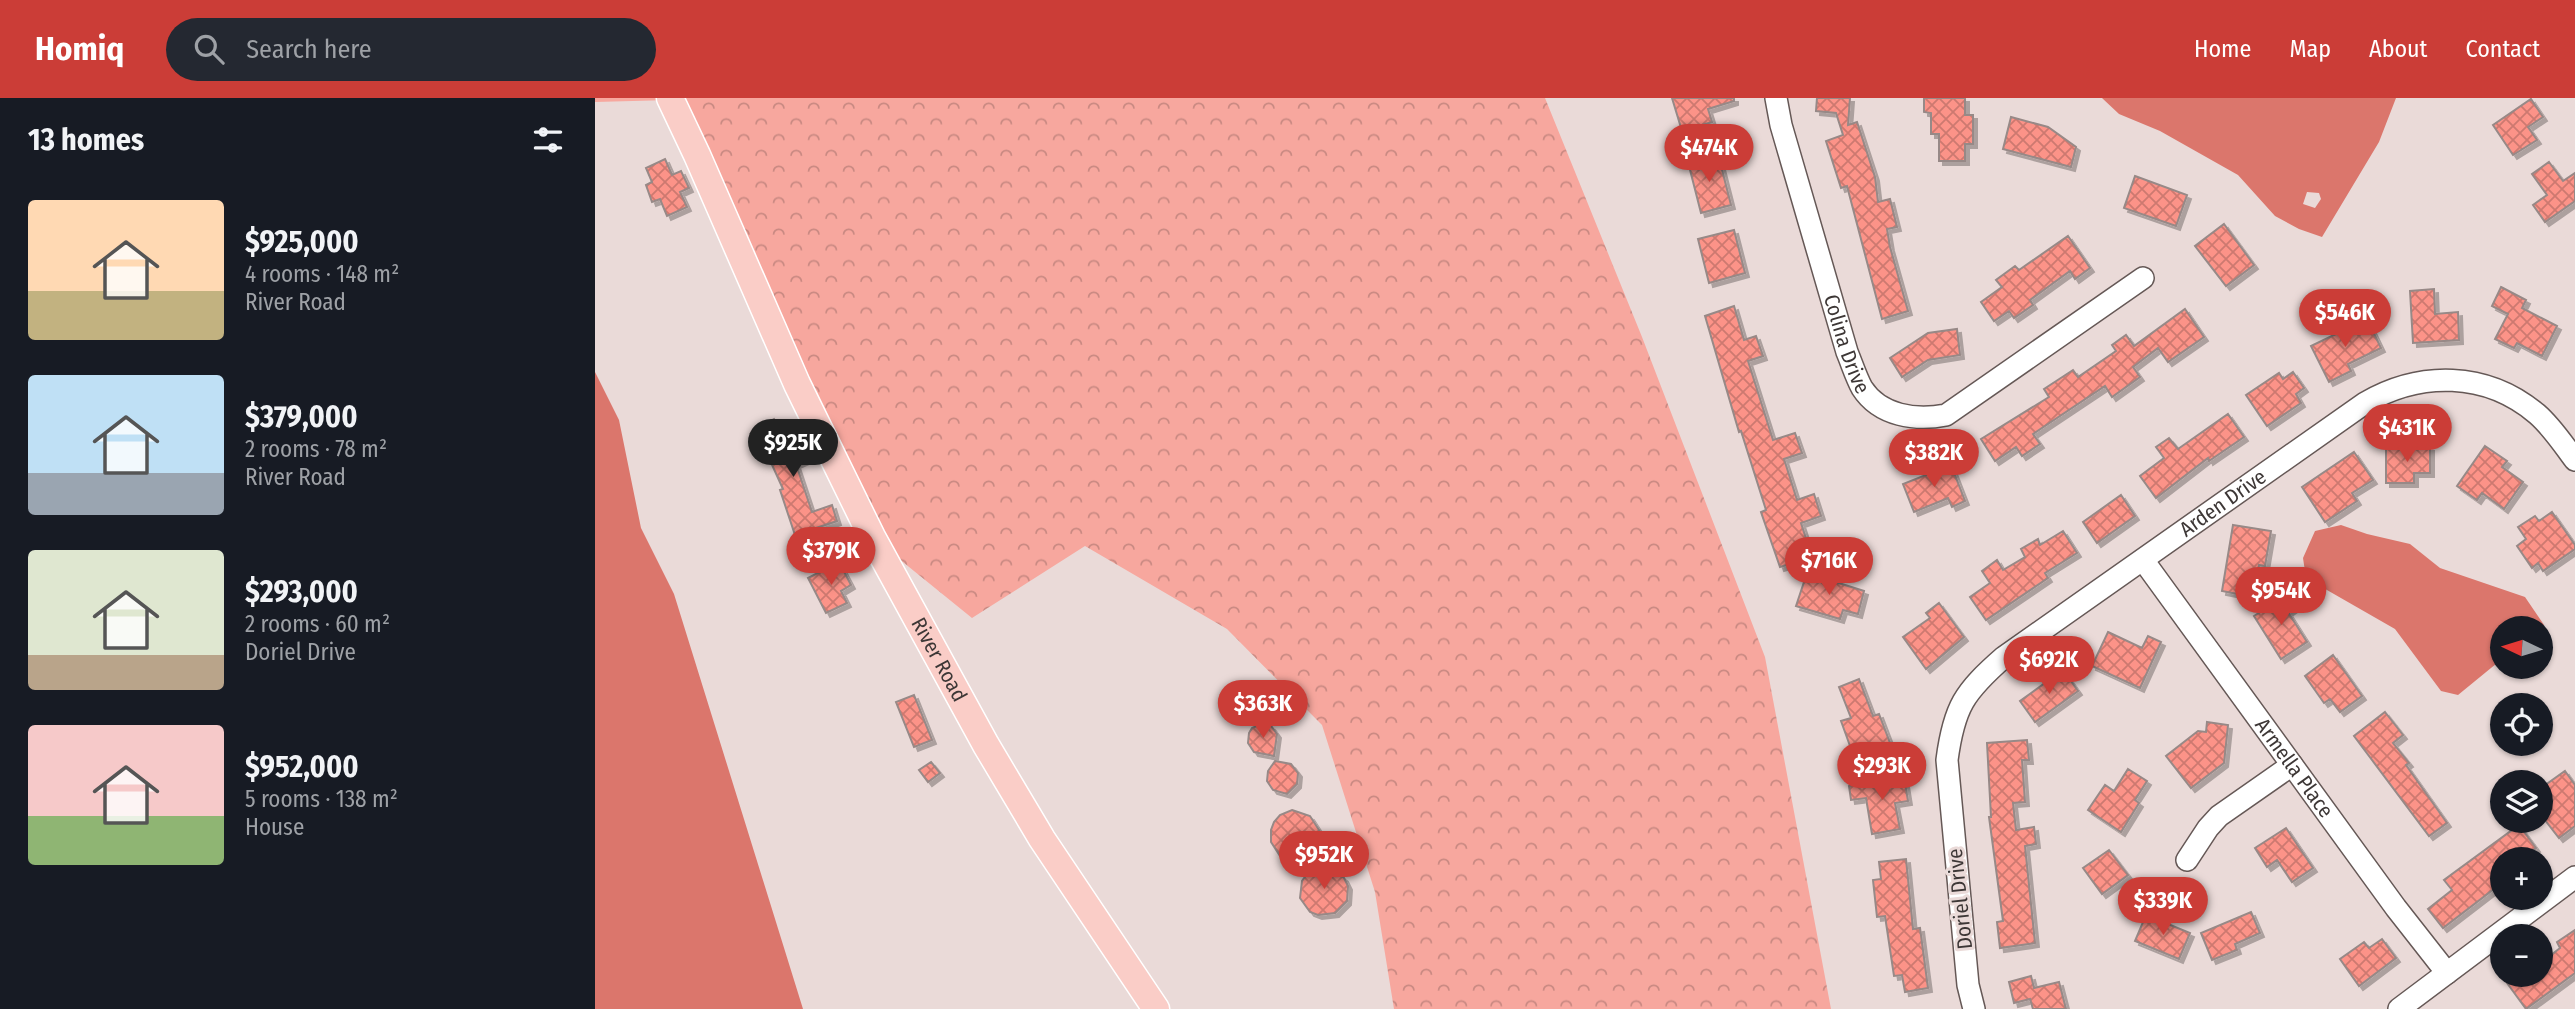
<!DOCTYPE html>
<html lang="en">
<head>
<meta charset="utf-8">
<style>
	body { margin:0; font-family:"Fira Sans Condensed",sans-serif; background:#242831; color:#f1f3f6; height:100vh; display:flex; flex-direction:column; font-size:26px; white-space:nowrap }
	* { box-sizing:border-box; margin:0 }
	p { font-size:23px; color:#9ea1a6 }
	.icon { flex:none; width:38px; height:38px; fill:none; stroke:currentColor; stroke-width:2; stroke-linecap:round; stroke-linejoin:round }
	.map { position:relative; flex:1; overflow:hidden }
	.sheet { display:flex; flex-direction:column; background:#171b24; width:595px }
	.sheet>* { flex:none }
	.needle { width:46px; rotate:274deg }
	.fabs { position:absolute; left:1895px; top:518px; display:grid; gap:14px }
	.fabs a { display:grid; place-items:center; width:63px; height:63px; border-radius:50%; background:#171b24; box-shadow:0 2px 5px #0004; font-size:35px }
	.price { position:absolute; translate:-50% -60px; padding:0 16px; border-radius:24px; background:#cb3d37; color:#fff; font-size:23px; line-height:46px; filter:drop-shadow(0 2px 4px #0008) }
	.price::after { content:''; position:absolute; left:50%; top:42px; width:21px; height:16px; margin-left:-10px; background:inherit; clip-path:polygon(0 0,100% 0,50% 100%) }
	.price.selected { background:#222; color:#fff }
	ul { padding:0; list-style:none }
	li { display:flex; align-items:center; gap:21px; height:175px; padding:0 28px }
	li span { display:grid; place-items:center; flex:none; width:196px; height:140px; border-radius:7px; color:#555 }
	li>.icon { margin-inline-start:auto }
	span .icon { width:84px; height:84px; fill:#fffc; stroke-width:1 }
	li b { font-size:30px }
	h2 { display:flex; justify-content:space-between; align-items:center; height:84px; padding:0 28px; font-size:30px }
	header { display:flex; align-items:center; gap:42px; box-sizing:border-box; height:98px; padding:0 35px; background:#cb3d37; color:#fff }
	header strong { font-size:33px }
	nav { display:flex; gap:38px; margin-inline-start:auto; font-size:24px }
	.search { width:490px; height:63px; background:#242831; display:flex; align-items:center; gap:18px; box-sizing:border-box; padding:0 24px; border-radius:38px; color:#9ea1a6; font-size:26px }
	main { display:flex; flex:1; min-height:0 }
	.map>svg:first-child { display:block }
	.forest { fill:url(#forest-crowns) }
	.water { fill:#db766c; fill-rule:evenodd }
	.building { fill:url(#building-cross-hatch); stroke:#978987; stroke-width:2; filter:url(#shadow) }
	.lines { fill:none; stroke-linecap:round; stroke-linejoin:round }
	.minor-casing { stroke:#655856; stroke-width:24 }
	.major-casing { stroke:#fff; stroke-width:29 }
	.minor { stroke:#fff; stroke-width:21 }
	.major { stroke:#facdc7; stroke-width:26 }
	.labels { text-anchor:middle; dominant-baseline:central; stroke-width:6; stroke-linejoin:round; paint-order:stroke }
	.street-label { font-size:21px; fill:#3d3736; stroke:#eadad8 }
</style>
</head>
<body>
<header>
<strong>Homiq</strong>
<div class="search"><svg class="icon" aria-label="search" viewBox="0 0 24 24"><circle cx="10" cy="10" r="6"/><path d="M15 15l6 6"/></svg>Search here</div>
<nav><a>Home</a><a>Map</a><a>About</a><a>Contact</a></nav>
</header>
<main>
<section class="sheet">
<h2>13 homes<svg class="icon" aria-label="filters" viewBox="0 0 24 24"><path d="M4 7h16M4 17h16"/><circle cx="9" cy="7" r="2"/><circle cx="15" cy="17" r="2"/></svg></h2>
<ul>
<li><span style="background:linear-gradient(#ffd9b3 65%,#c2b280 0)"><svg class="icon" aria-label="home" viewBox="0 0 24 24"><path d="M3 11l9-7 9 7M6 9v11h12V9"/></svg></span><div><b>$925,000</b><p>4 rooms · 148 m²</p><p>River Road</p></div></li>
<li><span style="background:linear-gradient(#bfe0f5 70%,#9aa5b1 0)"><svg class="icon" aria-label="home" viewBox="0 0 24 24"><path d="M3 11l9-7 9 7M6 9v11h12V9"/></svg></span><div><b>$379,000</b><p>2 rooms · 78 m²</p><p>River Road</p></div></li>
<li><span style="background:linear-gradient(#dfe7d0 75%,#b9a48a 0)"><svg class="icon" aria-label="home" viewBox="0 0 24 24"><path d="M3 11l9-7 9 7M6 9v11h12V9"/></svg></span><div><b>$293,000</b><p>2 rooms · 60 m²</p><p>Doriel Drive</p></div></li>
<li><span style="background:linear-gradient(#f6c9c9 65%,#8fb573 0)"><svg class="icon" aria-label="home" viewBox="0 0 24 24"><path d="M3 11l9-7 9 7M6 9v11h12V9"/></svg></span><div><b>$952,000</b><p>5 rooms · 138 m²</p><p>House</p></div></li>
</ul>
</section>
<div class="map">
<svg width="1980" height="911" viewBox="0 0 1980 911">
	<defs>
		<pattern id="forest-crowns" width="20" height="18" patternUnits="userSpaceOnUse" patternTransform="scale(1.75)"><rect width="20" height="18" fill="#f7a79e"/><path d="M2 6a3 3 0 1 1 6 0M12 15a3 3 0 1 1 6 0" fill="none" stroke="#c98982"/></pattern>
		<pattern id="building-cross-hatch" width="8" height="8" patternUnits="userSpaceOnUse" patternTransform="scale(1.75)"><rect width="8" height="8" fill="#fc9388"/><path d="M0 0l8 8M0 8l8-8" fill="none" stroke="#cd7970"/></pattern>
		<filter id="shadow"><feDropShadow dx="4" dy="4" stdDeviation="0" flood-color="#0004"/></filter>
	</defs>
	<rect width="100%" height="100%" fill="#eadad8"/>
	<!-- forest -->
	<path class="forest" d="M0 0H950L1047 239 1170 559 1236 911H799L780 794 727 627 632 531 490 448 377 520 277 439 76 2 0 4Z"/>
	<!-- water -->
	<path class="water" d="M1507 0H1801L1784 44 1727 139 1704 131 1680 118 1643 77 1565 33 1524 16ZM1712 94 1724 95 1726 101 1720 110 1708 106Z
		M0 274 24 322 46 430 79 496 208 911H0Z
		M1746 427 1772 436 1815 446 1845 470 1930 499 1949 527 1945 530H1908L1907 561 1863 597 1846 593 1800 531 1711 480 1708 460 1720 433Z"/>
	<!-- building -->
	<path class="building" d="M1077 0H1139V3L1113 11 1117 24 1087 33Z
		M1222 0H1255L1253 27 1262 24 1280 79 1283 104 1295 101 1302 129 1292 131 1295 149 1313 213 1287 221 1252 88 1246 90 1231 43 1248 37 1241 15 1221 13Z
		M1329 0H1370V17H1378V46H1370V63H1344V36H1336V15L1329 14Z
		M1936 1 1948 19 1933 29 1942 42 1918 57 1898 27Z
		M1416 19 1453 29 1481 49 1476 69 1408 51Z
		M1123 56 1136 107 1106 115 1093 64Z
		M70 61 77 77 86 73 94 90 85 94 92 109 72 118 65 101 57 104 51 87 57 84 51 70Z
		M1954 64 1968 83 1980 75V103L1950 124 1938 107 1952 97 1937 76Z
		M1540 78 1592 97 1581 128 1529 110Z
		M1629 126 1659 167 1631 188 1600 148Z
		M1139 132 1150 175 1114 185 1103 141Z
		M1473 138 1495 170 1480 181 1475 173 1435 202 1438 207 1419 220 1414 213 1399 223 1386 204 1407 189 1401 182 1420 168 1424 172Z
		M1906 189 1931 202 1927 210 1962 228 1947 258 1922 245 1919 250 1900 241 1913 216 1897 208Z
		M1839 191 1840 216 1863 214 1864 242 1818 245 1815 193Z
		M1139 208 1149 242 1161 238 1168 258 1153 263 1178 342 1200 335 1207 355 1189 361 1202 402 1219 396 1226 418 1206 425 1217 459 1185 469 1166 414 1171 412 1146 333 1144 334 1110 218Z
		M1590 211 1609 239 1573 264 1563 250 1538 269 1545 279 1517 299 1510 288 1438 336 1445 346 1427 358 1421 349 1400 363 1386 341 1454 299 1449 291 1478 272 1483 279 1521 253 1517 247 1531 237 1539 248Z
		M1772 221 1786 250 1753 266 1756 273 1734 284 1716 248Z
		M1362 231 1365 257 1333 262 1307 279 1295 260 1333 235Z
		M1698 274 1709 290 1701 296 1706 305 1672 328 1651 297 1684 275 1688 281Z
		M1633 316 1649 339 1614 363 1613 360 1561 400 1545 378 1569 360 1561 349 1574 340 1583 351Z
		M179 321 195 348 211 340 219 358 201 366 217 414 237 407 242 423 200 437 185 392 188 391 173 358 175 357 161 331Z
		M1890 348 1912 363 1907 369 1928 384 1909 411 1887 395 1882 402 1862 388Z
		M1835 349V375H1819V385H1791V350Z
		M1759 354 1778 382 1757 395 1762 403 1730 424 1707 389Z
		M1356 367 1370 403 1357 409 1353 400 1319 414 1308 386Z
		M1526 397 1540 418 1502 445 1488 424Z
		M1957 414 1980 447V451L1948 473 1943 465 1937 470 1922 448 1931 441 1923 429 1940 418 1944 423Z
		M1638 427 1676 433 1670 468 1664 467 1658 499 1627 493Z
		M1468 433 1482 455 1450 475 1453 480 1391 522 1375 499 1395 485 1387 473 1402 462 1408 472 1430 459 1426 451 1443 441 1445 447Z
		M244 464 256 487 246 493 252 505 231 515 213 480Z
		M1212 475 1269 493 1263 516 1248 512 1245 521 1201 508Z
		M1692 497 1700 509 1693 514 1712 544 1686 561 1659 518Z
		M1344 505 1369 539 1331 571 1308 539 1335 520 1331 515Z
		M1513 534 1547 550 1553 538 1566 544 1545 590 1497 568Z
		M1738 557 1767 598 1745 614 1735 601 1729 605 1710 578Z
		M1468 572 1483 593 1440 624 1425 603Z
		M1264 581 1278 618 1284 616 1295 645 1259 659 1246 623 1256 620 1244 589Z
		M319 597 337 642 319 649 301 604Z
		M1790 614 1808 637 1798 645 1814 665 1811 667 1852 725 1834 738 1759 638Z
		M1612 624 1633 627 1629 665 1596 690 1571 658 1603 633 1611 634Z
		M666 626 676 628 682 636 679 658 659 654 653 645 654 635 657 630Z
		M1432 642 1434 662H1427L1430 704 1418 705 1421 732 1439 729 1441 746 1430 748 1440 845 1405 850 1402 824 1408 823 1394 719H1396L1392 645Z
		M680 663 696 666 703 675 702 686 692 696 678 692 672 683 673 673Z
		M336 664 345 675 333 684 324 672Z
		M1533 671 1552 683 1540 702 1544 705 1526 734 1493 712 1510 687 1519 693Z
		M1970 673 1980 687V728L1964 740 1946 717V690Z
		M1309 679 1313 703 1300 705 1305 731 1277 736 1271 700 1256 702 1254 688Z
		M697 712 715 718 724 732V743L721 751 710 763 693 762 685 758 676 744V732L679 724 685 717Z
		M1924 727 1941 750 1926 761H1908V784L1848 830 1833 811 1857 792 1849 782Z
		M1691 730 1718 770 1697 784 1682 762 1672 769 1660 750Z
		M1514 752 1533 777 1507 796 1488 770Z
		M1311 761 1318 831 1325 830 1333 890 1310 894 1307 877 1299 878 1290 818 1282 819 1278 782 1286 781 1284 764Z
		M718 768 736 770 749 780 753 788 752 803 740 815 723 817 715 814 705 800 707 783Z
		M1656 814 1665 835 1640 846 1642 852 1617 862 1606 835Z
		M1551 817 1595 835 1584 861 1540 843Z
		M1980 832V875L1931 911 1912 885 1922 877H1946V865L1965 850 1962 844Z
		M1787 841 1801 860 1764 888 1745 861 1769 844 1774 850Z
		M1436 878 1439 890 1464 884 1471 911H1438L1435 901 1419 905 1414 884Z"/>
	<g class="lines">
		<!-- minor casing -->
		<g class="minor-casing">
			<g id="minor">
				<path id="s1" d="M1181 0 1186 27 1252 254C1257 266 1261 279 1267 290 1285 318 1321 323 1351 317L1548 180"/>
				<path id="s2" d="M1548 462 1801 810 1852 875"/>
				<path d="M1592 762 1613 730 1624 718 1697 667"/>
				<path id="s3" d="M1379 911 1373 887 1352 662C1359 609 1369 594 1409 559L1770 305C1825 273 1891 273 1942 316 1957 329 1968 346 1980 362"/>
				<path d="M1804 911 1980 779"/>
			</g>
		</g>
		<!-- major casing -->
		<g class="major-casing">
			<g id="major">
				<path id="s4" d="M75 0 102 57 202 286 277 439 391 647 447 741 561 911"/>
			</g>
		</g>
		<!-- minor -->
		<use href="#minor" class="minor"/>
		<!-- major -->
		<use href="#major" class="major"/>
	</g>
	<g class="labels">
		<!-- street labels -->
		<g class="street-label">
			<text stroke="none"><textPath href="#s1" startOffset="256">Colina Drive</textPath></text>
			<text stroke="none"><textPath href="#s3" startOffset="640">Arden Drive</textPath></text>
			<text stroke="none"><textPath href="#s4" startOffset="623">River Road</textPath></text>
			<text stroke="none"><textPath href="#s2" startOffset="257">Armella Place</textPath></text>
			<text transform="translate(1365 801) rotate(-96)">Doriel Drive</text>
		</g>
	</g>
</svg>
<div class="fabs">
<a><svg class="needle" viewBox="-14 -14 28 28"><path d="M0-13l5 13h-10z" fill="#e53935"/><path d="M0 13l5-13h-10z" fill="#9ea1a6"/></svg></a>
<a><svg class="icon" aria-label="locate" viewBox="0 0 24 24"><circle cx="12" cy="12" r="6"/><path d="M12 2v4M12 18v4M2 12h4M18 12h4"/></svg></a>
<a><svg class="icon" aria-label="layers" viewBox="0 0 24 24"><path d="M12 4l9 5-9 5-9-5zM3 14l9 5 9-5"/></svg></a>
<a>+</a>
<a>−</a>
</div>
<b class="price" style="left:1114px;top:86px">$474K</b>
<b class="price" style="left:1750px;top:251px">$546K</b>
<b class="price" style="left:1812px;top:366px">$431K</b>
<b class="price selected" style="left:198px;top:381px">$925K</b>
<b class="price" style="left:1339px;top:391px">$382K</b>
<b class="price" style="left:236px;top:489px">$379K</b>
<b class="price" style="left:1234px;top:499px">$716K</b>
<b class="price" style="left:1686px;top:529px">$954K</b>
<b class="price" style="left:1454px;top:598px">$692K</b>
<b class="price" style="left:668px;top:642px">$363K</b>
<b class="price" style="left:1287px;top:704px">$293K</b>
<b class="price" style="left:729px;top:793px">$952K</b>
<b class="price" style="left:1568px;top:839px">$339K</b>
</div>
</main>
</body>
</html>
